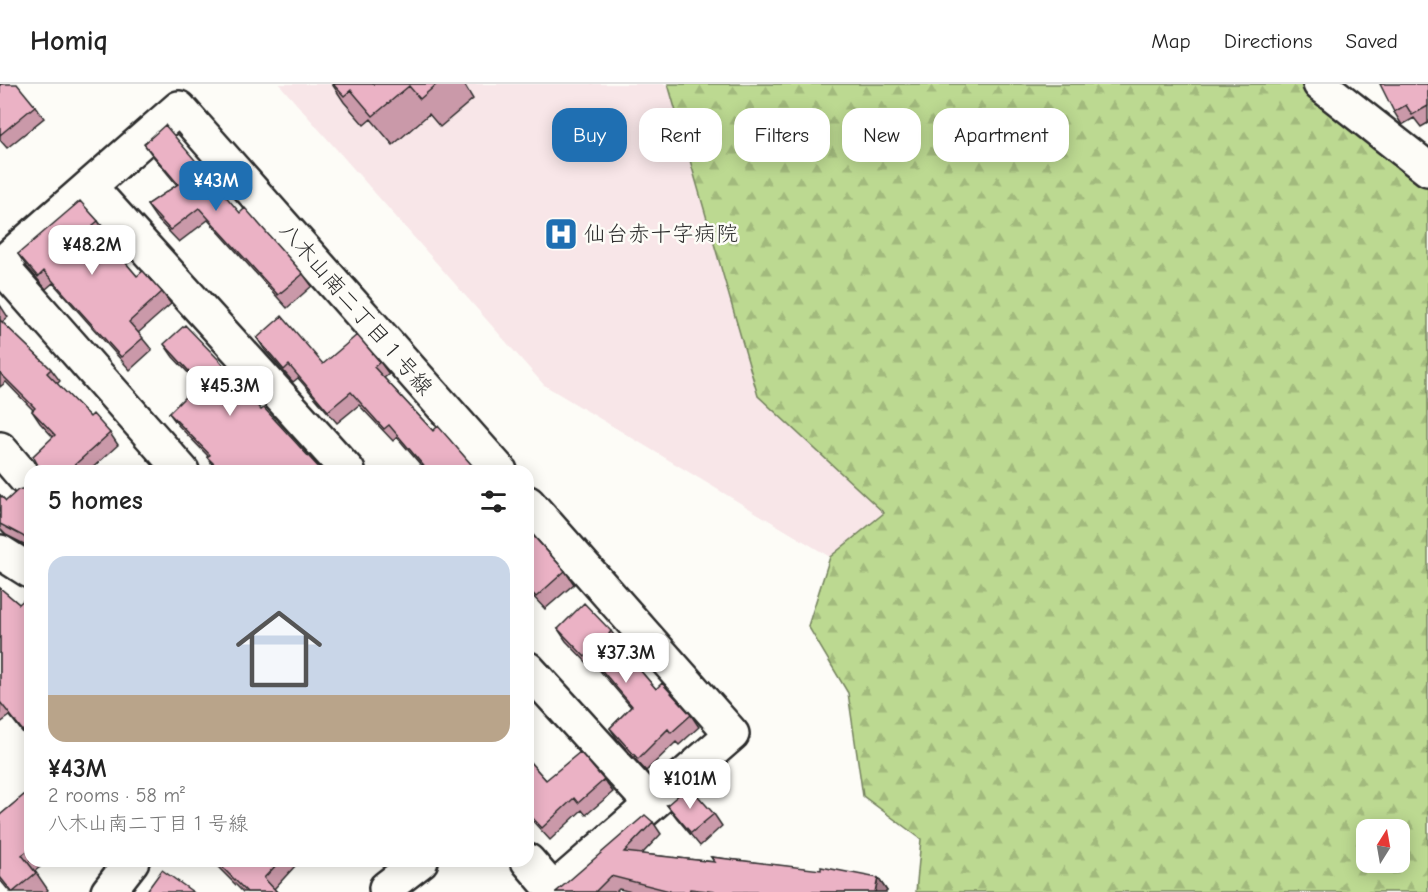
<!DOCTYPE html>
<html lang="en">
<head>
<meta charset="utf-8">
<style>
	body { margin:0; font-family:"Comic Neue","Klee One",sans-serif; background:#f6f6f6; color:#222; height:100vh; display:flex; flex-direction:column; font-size:22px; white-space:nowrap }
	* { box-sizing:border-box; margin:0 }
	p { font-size:20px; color:#767676 }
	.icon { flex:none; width:33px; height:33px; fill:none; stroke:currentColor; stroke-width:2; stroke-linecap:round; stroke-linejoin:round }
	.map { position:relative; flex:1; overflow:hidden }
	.details { position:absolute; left:24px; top:381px; width:510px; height:402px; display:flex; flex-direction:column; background:#fff; border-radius:18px; box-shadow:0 3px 15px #0003 }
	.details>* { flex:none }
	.guide { position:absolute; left:552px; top:24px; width:570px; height:54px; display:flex; gap:12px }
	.needle { width:39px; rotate:11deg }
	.tools { position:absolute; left:1356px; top:735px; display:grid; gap:12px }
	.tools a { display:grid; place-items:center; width:54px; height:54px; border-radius:12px; background:#fff; box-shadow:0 3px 15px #0003; font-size:30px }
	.price { position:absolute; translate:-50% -51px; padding:0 14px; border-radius:12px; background:#fff; color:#222; font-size:20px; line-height:39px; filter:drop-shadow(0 2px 3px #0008) }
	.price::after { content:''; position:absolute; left:50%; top:36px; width:18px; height:14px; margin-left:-9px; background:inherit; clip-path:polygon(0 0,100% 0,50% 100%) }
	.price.on { background:#1f6fb2; color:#fff }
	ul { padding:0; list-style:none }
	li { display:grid; align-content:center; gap:12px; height:318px; padding:0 24px }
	li span { display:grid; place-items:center; height:186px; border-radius:18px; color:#555 }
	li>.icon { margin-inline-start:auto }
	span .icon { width:108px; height:108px; fill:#fffc; stroke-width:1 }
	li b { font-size:26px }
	h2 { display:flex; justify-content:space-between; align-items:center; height:72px; padding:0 24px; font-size:26px }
	.tag { padding:0 21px; border-radius:18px; background:#fff; box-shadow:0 3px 15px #0003; font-size:21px; line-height:54px }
	.tag.on { background:#1f6fb2; color:#fff }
	header { display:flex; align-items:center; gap:36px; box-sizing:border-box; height:84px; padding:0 30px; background:#fff; border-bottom:2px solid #e0e0e0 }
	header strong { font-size:28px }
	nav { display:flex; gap:33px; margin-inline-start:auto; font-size:21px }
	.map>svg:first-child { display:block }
	.built { fill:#f8e6e8 }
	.forest { fill:url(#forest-firs); stroke:#74825e; stroke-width:1.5; fill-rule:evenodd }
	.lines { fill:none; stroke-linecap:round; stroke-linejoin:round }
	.minor-casing { stroke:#2b2b2b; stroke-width:38 }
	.minor { stroke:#fdfcf7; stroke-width:33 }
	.wall { fill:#ca99a9; stroke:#2b2b2b; stroke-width:1.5 }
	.shaded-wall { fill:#a47d8a; stroke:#2b2b2b; stroke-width:1.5 }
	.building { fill:#ebb2c5; stroke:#2b2b2b; stroke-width:1.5 }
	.labels { text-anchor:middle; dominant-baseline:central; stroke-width:5; stroke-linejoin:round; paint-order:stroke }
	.poi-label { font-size:22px; fill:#2b2b2b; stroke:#fdfcf7; text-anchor:start }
	.street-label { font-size:22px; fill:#2b2b2b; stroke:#fdfcf7 }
</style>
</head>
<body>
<header>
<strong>Homiq</strong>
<nav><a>Map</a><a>Directions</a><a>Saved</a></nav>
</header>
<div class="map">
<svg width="1428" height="808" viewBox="0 0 1428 808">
	<defs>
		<pattern id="forest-firs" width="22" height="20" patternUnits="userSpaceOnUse" patternTransform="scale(1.5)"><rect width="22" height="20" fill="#bcd991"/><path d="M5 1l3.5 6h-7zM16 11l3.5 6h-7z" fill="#a2ba7d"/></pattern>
	</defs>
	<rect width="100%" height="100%" fill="#fdfcf7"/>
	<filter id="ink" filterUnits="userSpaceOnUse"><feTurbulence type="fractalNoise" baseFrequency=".0167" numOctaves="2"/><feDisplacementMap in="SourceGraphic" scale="12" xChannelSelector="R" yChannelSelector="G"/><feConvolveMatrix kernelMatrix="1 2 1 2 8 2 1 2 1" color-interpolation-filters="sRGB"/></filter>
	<g filter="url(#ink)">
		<!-- built -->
		<path class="built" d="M279 0H668L758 312 884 429 830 473 544 301Z"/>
		<!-- forest -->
		<path class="forest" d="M668 0H1307L1428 97V808H916L921 755 863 712 848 609 808 542 830 473 884 429 758 312ZM1366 746H1400V778H1366Z"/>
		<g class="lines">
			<!-- minor casing -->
			<g class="minor-casing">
				<path id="minor" d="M1320 0 1428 85
					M90 103 348 387
					M0 181 179 24 500 387
					M0 181 182 387
					M0 365 30 400
					M0 468 30 487
					M528 585 651 720
					M528 777 553 806 732 650 528 419
					M108 808 132 777
					M389 808 386 804 421 777"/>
			</g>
			<!-- minor -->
			<use href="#minor" class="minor"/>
		</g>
		<!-- wall -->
		<path class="wall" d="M0 0 35 22 44 34 7 64 0 56Z
			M332 0H464L473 15 440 43 429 30 393 61 371 35 364 41 344 18Z
			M1428 0V39L1421 43 1414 34 1402 41 1394 28Z
			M144 60 240 129 303 190 312 202 287 224 208 136 179 158 156 134 147 121 177 101 153 72Z
			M98 137 106 149 103 152 137 192 162 208 171 220 138 249 152 266 130 286 53 199 46 205 27 183 18 170Z
			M0 221 8 233 2 238 51 285 60 297 57 300 90 333 110 349 118 361 89 387H40L53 353 40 339 32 327 33 326 6 298 0 303Z
			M257 254 323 280 380 278 389 290 384 294 433 347 477 387H426L397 353 393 357 359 321 337 339 298 294 293 298 265 266Z
			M164 260 261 326 322 387H217L207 373 208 372 178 341 169 329 196 303V297L173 273Z
			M30 403V463L6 451 0 445V411L6 417Z
			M528 446 565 487 574 500 545 525 528 507Z
			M0 504 19 520 30 517V658L10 632 0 639Z
			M558 545 611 547 620 560 619 561 656 605 691 631 699 643 679 661 676 658 646 687 618 656 610 644 631 623 596 582 593 585 566 557Z
			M528 634 532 640 528 644Z
			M528 676 546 696H604L613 708 586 731 582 726 550 756 528 732Z
			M30 706V777H48L35 787 48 806 46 808H10L0 796V731Z
			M667 721 714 730 722 742 700 762 676 733Z
			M653 738 661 750 642 770 714 778 711 773 878 794 887 807 886 808H632L619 805 616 808H556Z
			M212 777H293L296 781 274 805 277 808H243Z"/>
		<!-- shaded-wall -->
		<path class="shaded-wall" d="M878 794 887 807 886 808H875Z"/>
		<!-- building -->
		<path class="building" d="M0 0H17L35 22 0 51Z
			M333 0H437L420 15 409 2 373 32 351 6 344 12Z
			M1380 0H1428V22L1412 31 1406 21 1394 28Z
			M165 41 240 129 245 124 303 190 278 211 199 124 170 146 147 121 178 100 144 60Z
			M80 117 98 137 93 141 137 192 143 187 162 208 129 238 143 254 121 273 44 187 38 193 18 170Z
			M282 232 323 280 357 251 380 278 374 283 433 347 438 342 477 387H428L389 341 384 345 351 308 328 327 289 281 284 286 257 254Z
			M0 236 51 285 47 289 90 333 93 330 110 349 69 386 70 387H40V385L33 372 55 351 32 327 35 324 0 289Z
			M185 241 220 277 261 326 264 324 322 387H221L207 373 210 371 169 329 196 302 193 299 197 296 164 260Z
			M30 403V459L23 452 0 440V411L6 417 18 406Z
			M528 446 565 487 536 513 528 504Z
			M0 504 19 520 27 513 30 517V656L0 618Z
			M584 519 611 547 609 550 656 605 662 599 691 631 671 649 668 645 638 675 610 644 632 622 588 570 585 573 558 545Z
			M580 668 604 696 578 719 574 714 542 744 528 729V676L546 696Z
			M689 702 714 730 691 749 667 721Z
			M30 706V765L22 771 36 789 13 808H12L0 793V731Z
			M645 731 653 738 624 768 715 778 711 773 821 786V783L878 794 875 808H717L690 805 689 808H670V807L611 792 595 808H556Z
			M216 777H280L264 794 277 808H247Z
			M162 786 193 808H146Z"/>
	</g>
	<!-- icons -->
	<defs>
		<g id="hospital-square" transform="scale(1.725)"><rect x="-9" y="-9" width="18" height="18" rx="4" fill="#1f6fb2" stroke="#fdfcf7"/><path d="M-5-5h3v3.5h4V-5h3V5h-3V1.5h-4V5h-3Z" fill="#fff"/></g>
	</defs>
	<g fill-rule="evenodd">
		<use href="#hospital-square" x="561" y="150"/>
	</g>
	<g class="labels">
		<!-- poi labels -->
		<g class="poi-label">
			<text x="584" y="150">仙台赤十字病院</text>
		</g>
		<!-- street labels -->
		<g class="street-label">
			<text transform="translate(356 225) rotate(49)">八木山南二丁目１号線</text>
		</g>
	</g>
</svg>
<div class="tools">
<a><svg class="needle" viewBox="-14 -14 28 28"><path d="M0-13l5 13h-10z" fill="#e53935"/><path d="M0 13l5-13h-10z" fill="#767676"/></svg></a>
</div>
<b class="price on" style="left:216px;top:128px">¥43M</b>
<b class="price" style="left:92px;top:192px">¥48.2M</b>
<b class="price" style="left:230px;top:333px">¥45.3M</b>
<b class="price" style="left:626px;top:600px">¥37.3M</b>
<b class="price" style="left:690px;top:726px">¥101M</b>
<div class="guide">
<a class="tag on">Buy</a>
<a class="tag">Rent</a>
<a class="tag">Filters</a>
<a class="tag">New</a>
<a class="tag">Apartment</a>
</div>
<section class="details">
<h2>5 homes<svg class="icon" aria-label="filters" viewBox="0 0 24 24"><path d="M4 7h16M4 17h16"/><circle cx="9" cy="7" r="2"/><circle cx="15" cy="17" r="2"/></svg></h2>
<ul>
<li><span style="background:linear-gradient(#c9d6e8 75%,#b9a48a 0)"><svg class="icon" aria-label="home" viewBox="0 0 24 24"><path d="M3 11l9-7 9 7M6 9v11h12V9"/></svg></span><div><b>¥43M</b><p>2 rooms · 58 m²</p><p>八木山南二丁目１号線</p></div></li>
</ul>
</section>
</div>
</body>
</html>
